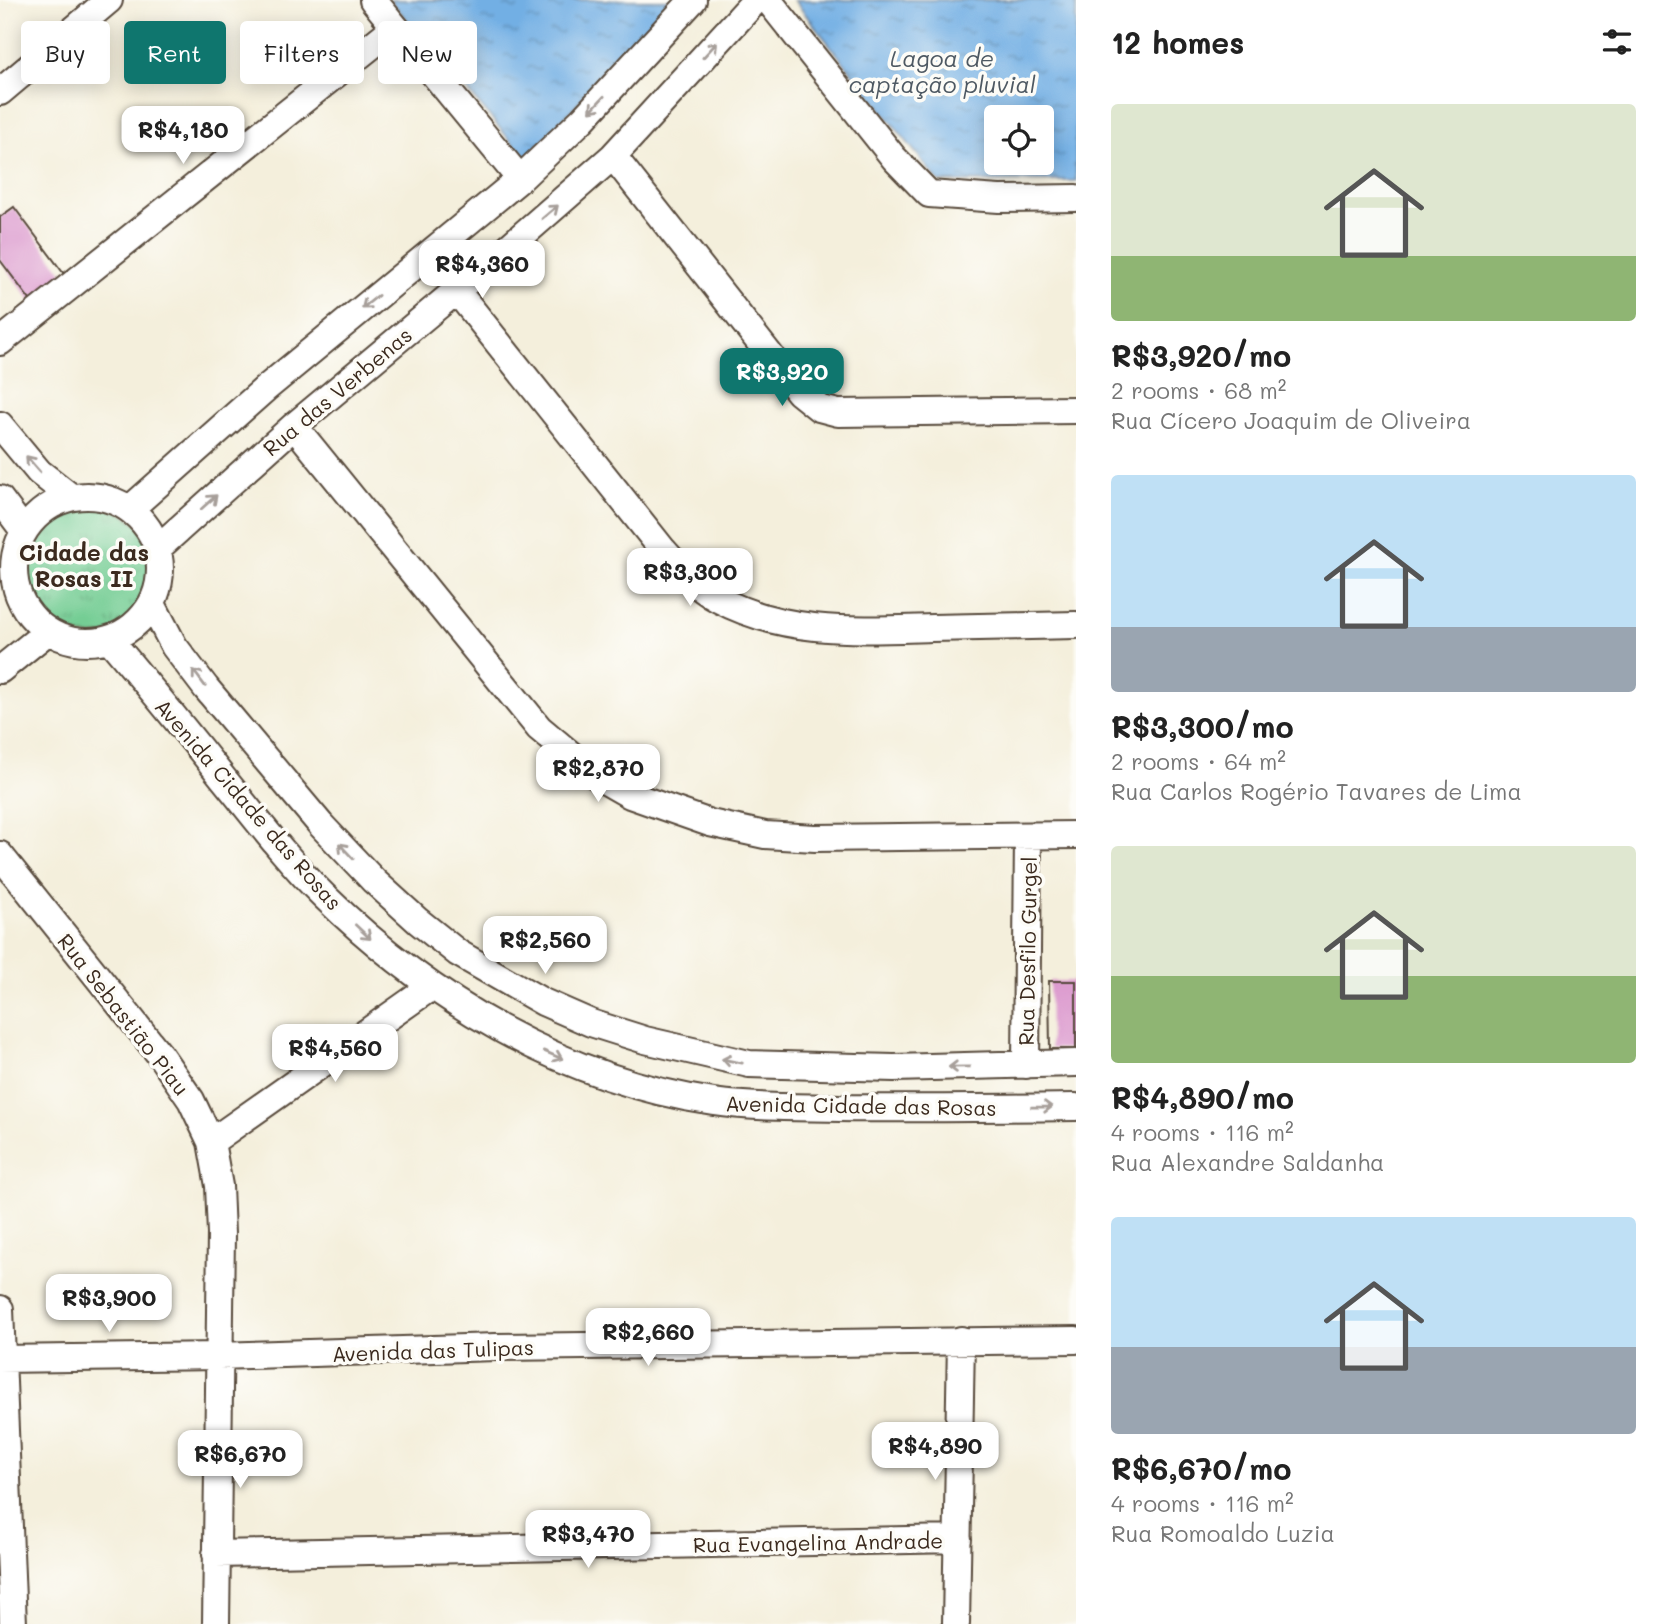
<!DOCTYPE html>
<html lang="en">
<head>
<meta charset="utf-8">
<style>
	body { margin:0; font-family:Mali,sans-serif; background:#f6f6f6; color:#222; height:100vh; display:flex; flex-direction:column; font-size:26px; white-space:nowrap }
	* { box-sizing:border-box; margin:0 }
	p { font-size:23px; color:#767676 }
	.icon { flex:none; width:38px; height:38px; fill:none; stroke:currentColor; stroke-width:2; stroke-linecap:round; stroke-linejoin:round }
	.map { position:relative; flex:1; overflow:hidden }
	.sheet { display:flex; flex-direction:column; background:#fff; width:595px }
	.sheet>* { flex:none }
	.banner { position:absolute; left:21px; top:21px; width:665px; height:63px; display:flex; gap:14px }
	.controls { position:absolute; left:984px; top:105px; display:grid; gap:14px }
	.controls a { display:grid; place-items:center; width:70px; height:70px; border-radius:7px; background:#fff; box-shadow:0 4px 18px #0003; font-size:35px }
	.price { position:absolute; translate:-50% -60px; padding:0 16px; border-radius:14px; background:#fff; color:#222; font-size:23px; line-height:46px; filter:drop-shadow(0 2px 4px #0008) }
	.price::after { content:''; position:absolute; left:50%; top:42px; width:21px; height:16px; margin-left:-10px; background:inherit; clip-path:polygon(0 0,100% 0,50% 100%) }
	.price.on { background:#0f766e; color:#fff }
	ul { padding:0; list-style:none }
	li { display:grid; align-content:center; gap:14px; height:371px; padding:0 35px }
	li span { display:grid; place-items:center; height:217px; border-radius:7px; color:#555 }
	li>.icon { margin-inline-start:auto }
	span .icon { width:126px; height:126px; fill:#fffc; stroke-width:1 }
	li b { font-size:30px }
	h2 { display:flex; justify-content:space-between; align-items:center; height:84px; padding:0 35px; font-size:30px }
	.chip { padding:0 24px; border-radius:7px; background:#fff; box-shadow:0 4px 18px #0003; font-size:24px; line-height:63px }
	.chip.on { background:#0f766e; color:#fff }
	main { display:flex; flex:1; min-height:0 }
	.map>svg:first-child { display:block }
	.park { fill:url(#park-tufts); stroke:#587c59; stroke-width:2 }
	.water { fill:url(#water-ripples); stroke:#566c81; stroke-width:2; fill-rule:evenodd }
	.building { fill:#db98ce }
	.lines { fill:none; stroke-linecap:round; stroke-linejoin:round }
	.street-casing { stroke:#57483a; stroke-width:30 }
	.street { stroke:#fff; stroke-width:26 }
	.oneway { stroke:#a79f9a }
	.labels { text-anchor:middle; dominant-baseline:central; stroke-width:7; stroke-linejoin:round; paint-order:stroke }
	.street-label { font-size:21px; fill:#3b2a1e; stroke:#fdfcf7 }
	.water-label { font-size:23px; font-style:italic; fill:#4e5963; stroke:#fdfcf7 }
	.neighbourhood-label { font-size:23px; font-weight:bold; fill:#3b2a1e; stroke:#fdfcf7 }
</style>
</head>
<body>
<main>
<div class="map">
<svg width="1076" height="1624" viewBox="0 0 1076 1624">
	<defs>
		<pattern id="park-tufts" width="24" height="20" patternUnits="userSpaceOnUse" patternTransform="scale(1.75)"><rect width="24" height="20" fill="#74cd94"/><path d="M3 7l-1-3M5 7V3M7 7l1-3M15 17l-1-3M17 17v-4M19 17l1-3" fill="none" stroke="#65b07f"/></pattern>
		<pattern id="water-ripples" width="26" height="14" patternUnits="userSpaceOnUse" patternTransform="scale(1.75)"><rect width="26" height="14" fill="#72afe4"/><path d="M2 4q2-2 4 0t4 0M15 11q2-2 4 0t4 0" fill="none" stroke="#5f8fb8"/></pattern>
	</defs>
	<rect width="100%" height="100%" fill="#fdfcf7"/>
	<filter id="ink" filterUnits="userSpaceOnUse"><feTurbulence type="fractalNoise" baseFrequency=".0143" numOctaves="2"/><feDisplacementMap in="SourceGraphic" scale="14" xChannelSelector="R" yChannelSelector="G"/><feConvolveMatrix kernelMatrix="1 2 1 2 8 2 1 2 1" color-interpolation-filters="sRGB"/></filter>
	<filter id="wash" filterUnits="userSpaceOnUse"><feTurbulence type="fractalNoise" baseFrequency=".00686" numOctaves="4" result="noise"/><feDisplacementMap in="SourceGraphic" scale="28" xChannelSelector="R" yChannelSelector="G"/><feGaussianBlur stdDeviation="1.57" result="paint"/><feColorMatrix in="noise" values="0 0 0 0 0 0 0 0 0 0 0 0 0 0 0 0 0 1.4 0 .05"/><feComposite in="paint" operator="in"/></filter>
	<g filter="url(#wash)">
		<rect width="100%" height="100%" fill="#f4efdc"/>
		<!-- park -->
		<path class="park" d="M26 571a65 65 0 1 1 130 0a65 65 0 1 1-130 0Z"/>
		<!-- water -->
		<path class="water" d="M390 0H674L526 159Z
			M794 0H1076V181L939 182ZM996 117H1041V163H996Z"/>
		<g id="blocks">
			<!-- building -->
			<path class="building" d="M14 207 67 278 33 304 0 260V217Z
				M1049 981H1076V1049H1050Z"/>
		</g>
	</g>
	<g filter="url(#ink)">
		<use href="#blocks" fill-opacity="0" stroke="#57483a" stroke-width="2"/>
		<g class="lines">
			<!-- street casing -->
			<g class="street-casing">
				<path id="street" d="M373 0 520 179
					M768 0 894 158 929 194 999 199 1076 198
					M0 92 109 0
					M613 156 799 392 819 408 838 413 1076 410
					M456 290 663 550C679 568 697 588 718 599 785 635 859 630 932 628 980 627 1028 626 1076 625
					M0 342 395 27
					M0 425 39 472 71 497
					M294 426 539 728 595 775 630 795 710 823 765 835 815 838 1076 835
					M14 569a73 73 0 1 1 146 0a73 73 0 1 1-146 0Z
					M0 499 24 531
					M130 509 265 389 520 179 583 119 693 0
					M158 548 294 426 510 246 613 156 756 0
					M152 604 174 646 206 688 321 825 374 881 418 921 458 953 543 1002 591 1023 645 1040 749 1064 894 1068 1076 1063
					M110 640C148 685 186 731 223 778 255 817 287 860 324 896 430 1000 564 1080 714 1102 755 1108 799 1107 840 1108 919 1109 997 1108 1076 1107
					M0 670 47 632
					M0 855 160 1055 191 1100 211 1142 219 1186 221 1234 216 1624
					M1026 1065 1028 836
					M211 1142 431 987
					M0 1309 13 1624
					M0 1359 219 1356 496 1347 1076 1340
					M216 1554 958 1539
					M956 1624 961 1340"/>
			</g>
			<!-- street -->
			<use href="#street" class="street"/>
		</g>
		<!-- one-way arrows -->
		<defs><path id="oneway-shaft" d="M-6 0H5M1.5-3L5.5 0L1.5 3" fill="none" stroke-width="1.6" stroke-linecap="round" stroke-linejoin="round" transform="scale(1.75)"/></defs>
		<g class="oneway">
			<use href="#oneway-shaft" transform="translate(710 50) rotate(-47)"/>
			<use href="#oneway-shaft" transform="translate(597 104) rotate(133)"/>
			<use href="#oneway-shaft" transform="translate(550 212) rotate(-40)"/>
			<use href="#oneway-shaft" transform="translate(370 302) rotate(141)"/>
			<use href="#oneway-shaft" transform="translate(33 464) rotate(-131)"/>
			<use href="#oneway-shaft" transform="translate(209 502) rotate(-42)"/>
			<use href="#oneway-shaft" transform="translate(199 678) rotate(-127)"/>
			<use href="#oneway-shaft" transform="translate(346 851) rotate(-133)"/>
			<use href="#oneway-shaft" transform="translate(363 932) rotate(43)"/>
			<use href="#oneway-shaft" transform="translate(553 1055) rotate(23)"/>
			<use href="#oneway-shaft" transform="translate(732 1061) rotate(-169)"/>
			<use href="#oneway-shaft" transform="translate(959 1067) rotate(179)"/>
			<use href="#oneway-shaft" transform="translate(1042 1107) rotate(-1)"/>
		</g>
	</g>
	<g class="labels">
		<!-- street labels -->
		<g class="street-label">
			<text transform="translate(337 391) rotate(-40)">Rua das Verbenas</text>
			<text transform="translate(249 804) rotate(49)">Avenida Cidade das Rosas</text>
			<text transform="translate(1027 951) rotate(-89)">Rua Desfilo Gurgel</text>
			<text transform="translate(124 1014) rotate(52)">Rua Sebastião Piau</text>
			<text transform="translate(861 1105) rotate(1)">Avenida Cidade das Rosas</text>
			<text transform="translate(433 1350) rotate(-2)">Avenida das Tulipas</text>
			<text transform="translate(818 1542) rotate(-1)">Rua Evangelina Andrade</text>
		</g>
		<!-- water labels -->
		<g class="water-label">
			<text x="942" y="58">Lagoa de<tspan x="942" dy="26">captação pluvial</tspan></text>
		</g>
		<!-- neighbourhood labels -->
		<g class="neighbourhood-label">
			<text x="84" y="552">Cidade das<tspan x="84" dy="26">Rosas II</tspan></text>
		</g>
	</g>
</svg>
<div class="controls">
<a><svg class="icon" aria-label="locate" viewBox="0 0 24 24"><circle cx="12" cy="12" r="6"/><path d="M12 2v4M12 18v4M2 12h4M18 12h4"/></svg></a>
</div>
<b class="price" style="left:183px;top:166px">R$4,180</b>
<b class="price" style="left:482px;top:300px">R$4,360</b>
<b class="price on" style="left:782px;top:408px">R$3,920</b>
<b class="price" style="left:690px;top:608px">R$3,300</b>
<b class="price" style="left:598px;top:804px">R$2,870</b>
<b class="price" style="left:545px;top:976px">R$2,560</b>
<b class="price" style="left:335px;top:1084px">R$4,560</b>
<b class="price" style="left:109px;top:1334px">R$3,900</b>
<b class="price" style="left:648px;top:1368px">R$2,660</b>
<b class="price" style="left:935px;top:1482px">R$4,890</b>
<b class="price" style="left:240px;top:1490px">R$6,670</b>
<b class="price" style="left:588px;top:1570px">R$3,470</b>
<div class="banner">
<a class="chip">Buy</a>
<a class="chip on">Rent</a>
<a class="chip">Filters</a>
<a class="chip">New</a>
</div>
</div>
<section class="sheet">
<h2>12 homes<svg class="icon" aria-label="filters" viewBox="0 0 24 24"><path d="M4 7h16M4 17h16"/><circle cx="9" cy="7" r="2"/><circle cx="15" cy="17" r="2"/></svg></h2>
<ul>
<li><span style="background:linear-gradient(#dfe7d0 70%,#8fb573 0)"><svg class="icon" aria-label="home" viewBox="0 0 24 24"><path d="M3 11l9-7 9 7M6 9v11h12V9"/></svg></span><div><b>R$3,920/mo</b><p>2 rooms · 68 m²</p><p>Rua Cícero Joaquim de Oliveira</p></div></li>
<li><span style="background:linear-gradient(#bfe0f5 70%,#9aa5b1 0)"><svg class="icon" aria-label="home" viewBox="0 0 24 24"><path d="M3 11l9-7 9 7M6 9v11h12V9"/></svg></span><div><b>R$3,300/mo</b><p>2 rooms · 64 m²</p><p>Rua Carlos Rogério Tavares de Lima</p></div></li>
<li><span style="background:linear-gradient(#dfe7d0 60%,#8fb573 0)"><svg class="icon" aria-label="home" viewBox="0 0 24 24"><path d="M3 11l9-7 9 7M6 9v11h12V9"/></svg></span><div><b>R$4,890/mo</b><p>4 rooms · 116 m²</p><p>Rua Alexandre Saldanha</p></div></li>
<li><span style="background:linear-gradient(#bfe0f5 60%,#9aa5b1 0)"><svg class="icon" aria-label="home" viewBox="0 0 24 24"><path d="M3 11l9-7 9 7M6 9v11h12V9"/></svg></span><div><b>R$6,670/mo</b><p>4 rooms · 116 m²</p><p>Rua Romoaldo Luzia</p></div></li>
</ul>
</section>
</main>
</body>
</html>
